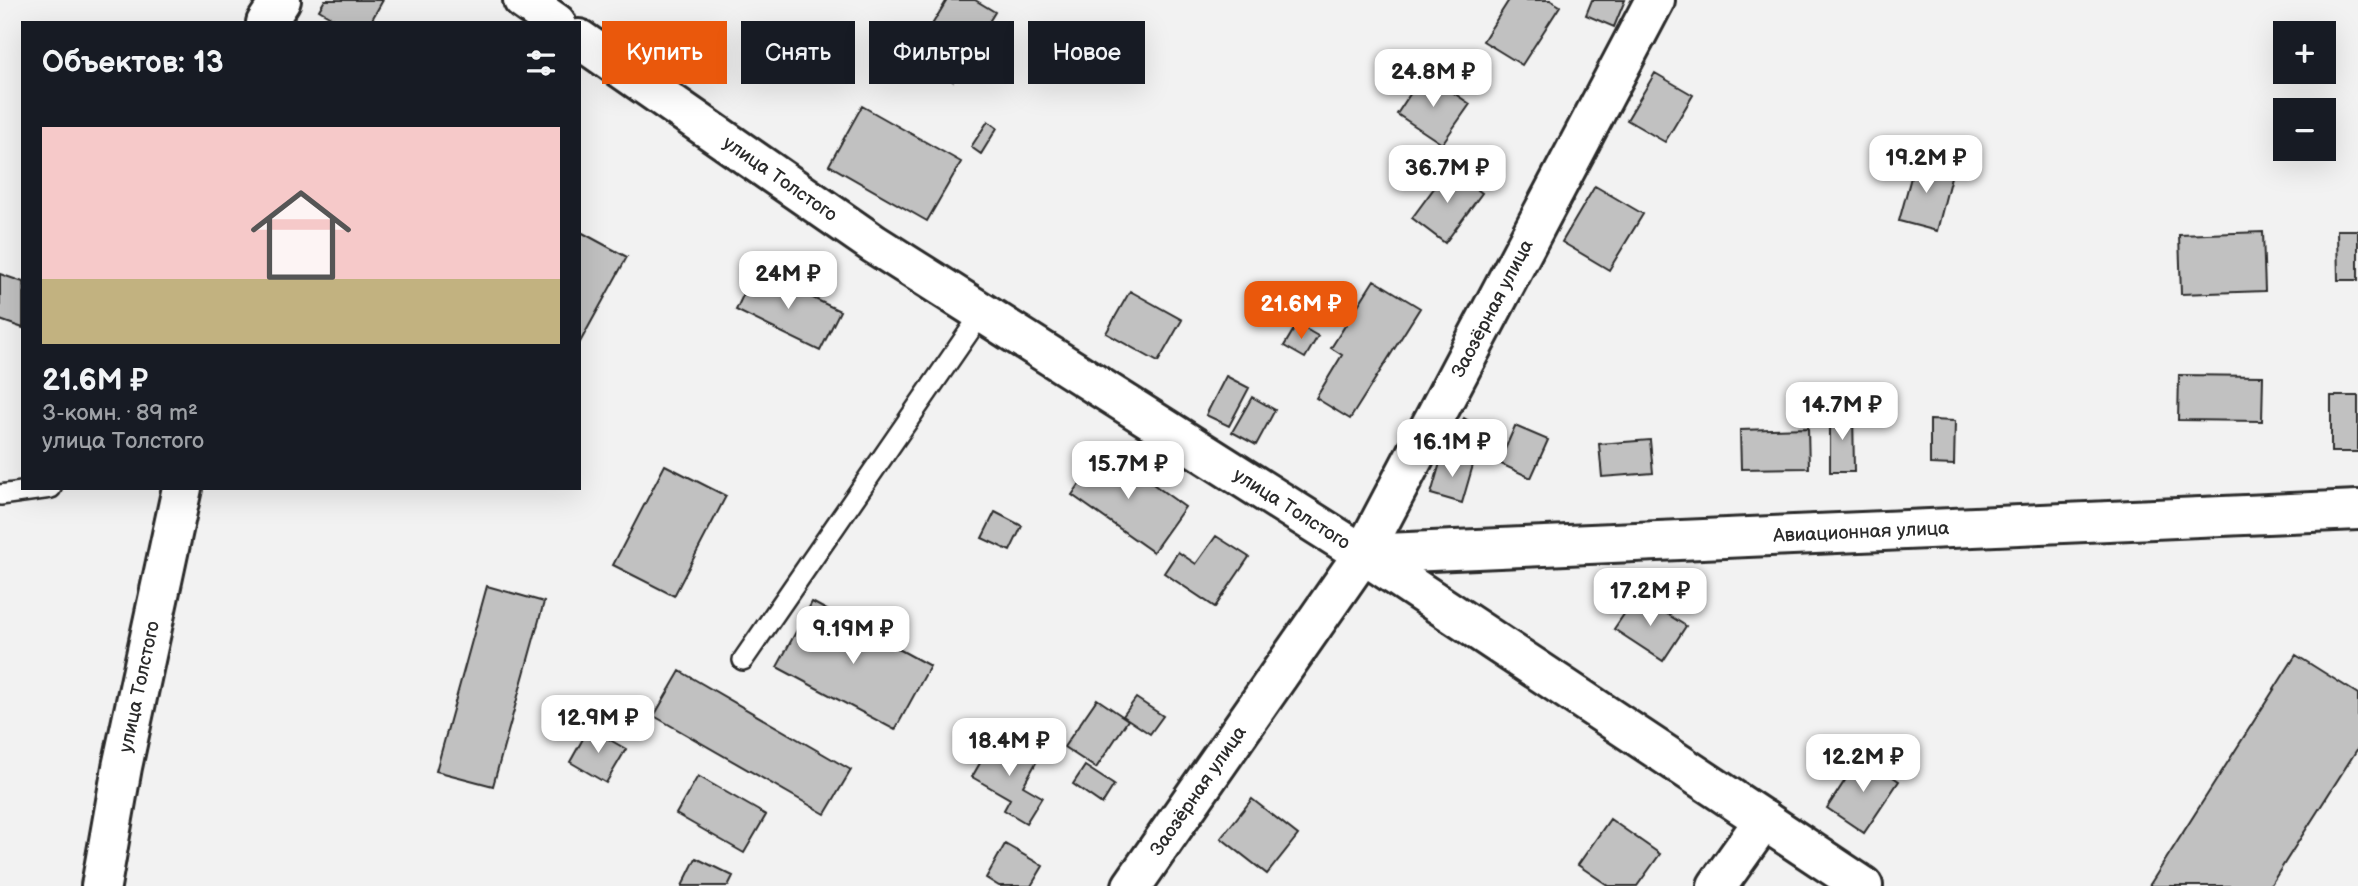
<!DOCTYPE html>
<html lang="ru">
<head>
<meta charset="utf-8">
<style>
	body { margin:0; font-family:"Balsamiq Sans",sans-serif; background:#20242c; color:#f1f3f6; height:100vh; display:flex; flex-direction:column; font-size:26px; white-space:nowrap }
	* { box-sizing:border-box; margin:0 }
	p { font-size:23px; color:#9ea1a6 }
	.icon { flex:none; width:38px; height:38px; fill:none; stroke:currentColor; stroke-width:2; stroke-linecap:round; stroke-linejoin:round }
	.map { position:relative; flex:1; overflow:hidden }
	.details { position:absolute; left:21px; top:21px; width:560px; height:469px; display:flex; flex-direction:column; background:#171b24; border-radius:0px; box-shadow:0 7px 28px #0002 }
	.details>* { flex:none }
	.banner { position:absolute; left:602px; top:21px; width:665px; height:63px; display:flex; gap:14px }
	.fabs { position:absolute; left:2273px; top:21px; display:grid; gap:14px }
	.fabs a { display:grid; place-items:center; width:63px; height:63px; border-radius:0px; background:#171b24; box-shadow:0 7px 28px #0002; font-size:35px }
	.price { position:absolute; translate:-50% -60px; padding:0 16px; border-radius:14px; background:#fff; color:#222; font-size:23px; line-height:46px; filter:drop-shadow(0 2px 4px #0008) }
	.price::after { content:''; position:absolute; left:50%; top:42px; width:21px; height:16px; margin-left:-10px; background:inherit; clip-path:polygon(0 0,100% 0,50% 100%) }
	.price.on { background:#ea580c; color:#fff }
	ul { padding:0; list-style:none }
	li { display:grid; align-content:center; gap:14px; height:371px; padding:0 21px }
	li+li { border-top:2px solid #363941 }
	li span { display:grid; place-items:center; height:217px; border-radius:0px; color:#555 }
	li>.icon { margin-inline-start:auto }
	span .icon { width:126px; height:126px; fill:#fffc; stroke-width:1 }
	li b { font-size:30px }
	h2 { display:flex; justify-content:space-between; align-items:center; height:84px; padding:0 21px; font-size:30px }
	.tag { padding:0 24px; border-radius:0px; background:#171b24; box-shadow:0 7px 28px #0002; font-size:24px; line-height:63px }
	.tag.on { background:#ea580c; color:#fff }
	.map>svg:first-child { display:block }
	.building { fill:#c1c1c1; stroke:#2b2b2b; stroke-width:2 }
	.lines { fill:none; stroke-linecap:round; stroke-linejoin:round }
	.lane-casing { stroke:#2b2b2b; stroke-width:24 }
	.street-casing { stroke:#2b2b2b; stroke-width:44 }
	.secondary-casing { stroke:#2b2b2b; stroke-width:44 }
	.lane { stroke:#fff; stroke-width:19 }
	.street { stroke:#fff; stroke-width:38 }
	.secondary { stroke:#fff; stroke-width:38 }
	.labels { text-anchor:middle; dominant-baseline:central; stroke-width:5; stroke-linejoin:round; paint-order:stroke }
	.street-label { font-size:19px; fill:#2b2b2b; stroke:#fff }
</style>
</head>
<body>
<div class="map">
<svg width="2358" height="886" viewBox="0 0 2358 886">
	<rect width="100%" height="100%" fill="#f2f2f2"/>
	<filter id="ink" filterUnits="userSpaceOnUse"><feTurbulence type="fractalNoise" baseFrequency=".0143" numOctaves="2"/><feDisplacementMap in="SourceGraphic" scale="14" xChannelSelector="R" yChannelSelector="G"/><feConvolveMatrix kernelMatrix="1 2 1 2 8 2 1 2 1" color-interpolation-filters="sRGB"/></filter>
	<g filter="url(#ink)">
		<!-- building -->
		<path class="building" d="M325 0H383L370 23H341L319 10Z
			M947 0H975L995 12 953 81 913 56Z
			M1509 0H1550L1560 6 1522 65 1483 41Z
			M1592 0H1625L1614 27 1586 15Z
			M1424 73 1470 104 1442 144 1397 114Z
			M1655 73 1693 95 1665 142 1627 120Z
			M862 106 961 162 927 221 829 165Z
			M988 121 997 128 981 154 971 147Z
			M1916 159 1953 169 1937 231 1899 221Z
			M1449 168 1482 193 1445 243 1412 218Z
			M1595 186 1643 214 1609 270 1562 242Z
			M2337 230H2358V280H2338Z
			M579 231 627 257 579 344Z
			M2263 232 2265 291 2181 294 2179 235Z
			M755 270 840 311 820 351 736 310Z
			M0 274 23 282V328L0 320Z
			M1374 280 1420 308 1350 419 1316 398 1342 355 1331 348Z
			M1130 291 1182 320 1158 362 1106 333Z
			M1297 324 1318 336 1305 358 1284 346Z
			M2179 375 2263 376 2262 421 2178 420Z
			M1226 376 1249 388 1229 426 1206 415Z
			M2331 396H2358V452H2331Z
			M1252 397 1275 410 1256 445 1232 432Z
			M1830 411H1853L1854 472H1830Z
			M1464 418 1486 431 1476 447 1454 434Z
			M1930 420 1955 421 1954 465 1930 464Z
			M1515 426 1548 440 1531 478 1499 463Z
			M1808 428 1809 468 1741 469 1740 430Z
			M1650 440 1653 473 1602 477 1599 444Z
			M1104 449 1185 507 1153 552 1072 495Z
			M1442 456 1473 465 1462 503 1431 494Z
			M665 465 726 496 674 596 613 565Z
			M995 512 1022 526 1010 551 982 538Z
			M1216 536 1249 557 1215 607 1164 573 1178 552 1196 564Z
			M487 586 544 602 493 786 436 771Z
			M1637 595 1686 626 1663 661 1614 629Z
			M812 602 930 666 895 730 777 667Z
			M2296 655 2358 694V748L2270 886H2149Z
			M680 671 851 770 825 814 654 716Z
			M1136 698 1163 716 1150 734 1123 716Z
			M1097 699 1128 720 1096 768 1064 747Z
			M589 728 626 749 606 783 570 762Z
			M995 737 1037 761 1023 786 1042 797 1026 823 1004 810 1010 799 972 777Z
			M1861 756 1899 781 1864 833 1827 808Z
			M1085 766 1114 785 1102 804 1073 784Z
			M698 776 766 815 744 853 676 814Z
			M1252 799 1298 835 1267 874 1221 838Z
			M1610 819 1660 854 1637 886H1609L1578 865Z
			M1005 844 1043 866 1031 886H999L986 878Z
			M696 858 733 876 728 886H682Z"/>
		<g class="lines">
			<!-- lane casing -->
			<g class="lane-casing">
				<path id="lane" d="M0 495 51 488
					M743 660 982 313"/>
			</g>
			<!-- street casing -->
			<g class="street-casing">
				<g id="street">
					<path d="M266 23 281 0"/>
					<path d="M1363 554 1863 886"/>
					<path id="s1" d="M101 886 122 767 182 488"/>
					<path id="s2" d="M1132 886 1363 554 1655 0"/>
					<path d="M1717 886 1764 820"/>
				</g>
			</g>
			<!-- secondary casing -->
			<g class="secondary-casing">
				<g id="secondary">
					<path d="M523 0 556 23"/>
					<path id="s3" d="M579 39 874 244 1363 554 2358 510"/>
				</g>
			</g>
			<!-- lane -->
			<use href="#lane" class="lane"/>
			<!-- street -->
			<use href="#street" class="street"/>
			<!-- secondary -->
			<use href="#secondary" class="secondary"/>
		</g>
	</g>
	<g class="labels">
		<!-- street labels -->
		<g class="street-label">
			<text stroke="none"><textPath href="#s3" startOffset="245">улица Толстого</textPath></text>
			<text stroke="none"><textPath href="#s2" startOffset="682">Заозёрная улица</textPath></text>
			<text stroke="none"><textPath href="#s3" startOffset="854">улица Толстого</textPath></text>
			<text stroke="none"><textPath href="#s3" startOffset="1437">Авиационная улица</textPath></text>
			<text stroke="none"><textPath href="#s1" startOffset="203">улица Толстого</textPath></text>
			<text stroke="none"><textPath href="#s2" startOffset="116">Заозёрная улица</textPath></text>
		</g>
	</g>
</svg>
<div class="fabs">
<a>+</a>
<a>−</a>
</div>
<b class="price" style="left:1433px;top:109px">24.8M ₽</b>
<b class="price" style="left:1926px;top:195px">19.2M ₽</b>
<b class="price" style="left:1447px;top:205px">36.7M ₽</b>
<b class="price" style="left:788px;top:311px">24M ₽</b>
<b class="price on" style="left:1301px;top:341px">21.6M ₽</b>
<b class="price" style="left:1842px;top:442px">14.7M ₽</b>
<b class="price" style="left:1452px;top:479px">16.1M ₽</b>
<b class="price" style="left:1128px;top:501px">15.7M ₽</b>
<b class="price" style="left:1650px;top:628px">17.2M ₽</b>
<b class="price" style="left:853px;top:666px">9.19M ₽</b>
<b class="price" style="left:598px;top:755px">12.9M ₽</b>
<b class="price" style="left:1009px;top:778px">18.4M ₽</b>
<b class="price" style="left:1863px;top:794px">12.2M ₽</b>
<div class="banner">
<a class="tag on">Купить</a>
<a class="tag">Снять</a>
<a class="tag">Фильтры</a>
<a class="tag">Новое</a>
</div>
<section class="details">
<h2>Объектов: 13<svg class="icon" aria-label="filters" viewBox="0 0 24 24"><path d="M4 7h16M4 17h16"/><circle cx="9" cy="7" r="2"/><circle cx="15" cy="17" r="2"/></svg></h2>
<ul>
<li><span style="background:linear-gradient(#f6c9c9 70%,#c2b280 0)"><svg class="icon" aria-label="home" viewBox="0 0 24 24"><path d="M3 11l9-7 9 7M6 9v11h12V9"/></svg></span><div><b>21.6M ₽</b><p>3-комн. · 89 m²</p><p>улица Толстого</p></div></li>
</ul>
</section>
</div>
</body>
</html>
